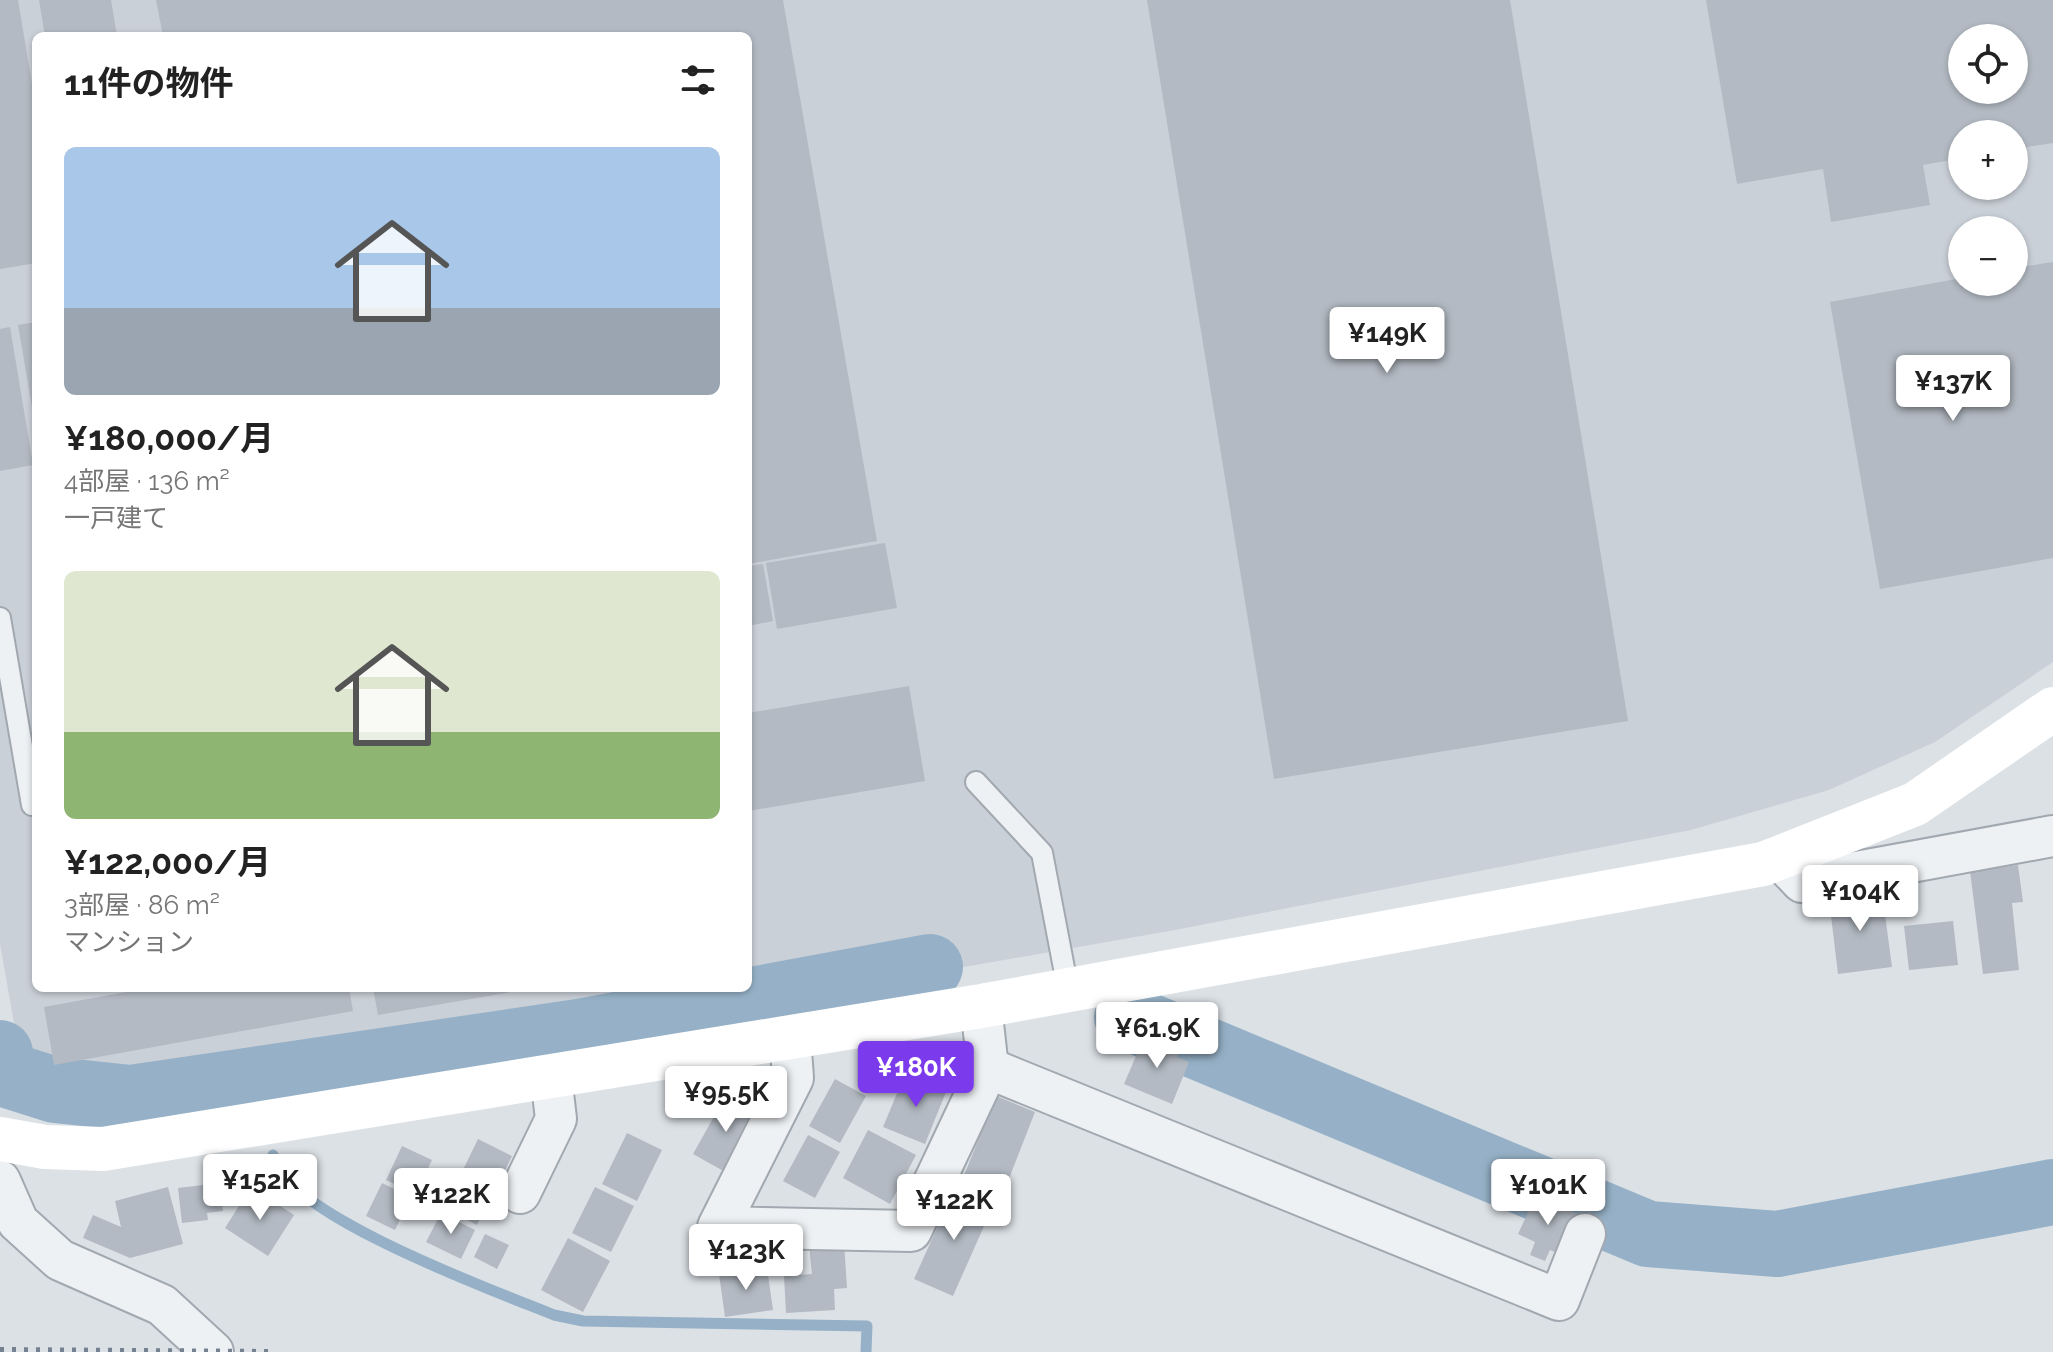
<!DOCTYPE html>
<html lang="ja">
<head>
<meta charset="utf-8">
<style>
	body { margin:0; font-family:Raleway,"Noto Sans JP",sans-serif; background:#f6f6f6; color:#222; height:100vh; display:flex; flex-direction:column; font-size:30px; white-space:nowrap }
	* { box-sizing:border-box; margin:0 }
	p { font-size:26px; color:#767676 }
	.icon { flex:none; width:44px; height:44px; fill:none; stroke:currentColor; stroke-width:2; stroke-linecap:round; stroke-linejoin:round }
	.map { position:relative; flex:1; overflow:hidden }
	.panel { position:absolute; left:32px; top:32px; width:720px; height:960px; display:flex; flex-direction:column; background:#fff; border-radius:12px; box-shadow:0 2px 6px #0004 }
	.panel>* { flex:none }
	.fabs { position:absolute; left:1948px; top:24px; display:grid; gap:16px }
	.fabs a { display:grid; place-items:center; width:80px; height:80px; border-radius:50%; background:#fff; box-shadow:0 2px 6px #0004; font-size:40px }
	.price { position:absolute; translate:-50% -68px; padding:0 18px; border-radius:8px; background:#fff; color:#222; font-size:26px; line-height:52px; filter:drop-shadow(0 2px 4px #0008) }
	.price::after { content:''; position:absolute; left:50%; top:48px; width:24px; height:18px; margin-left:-12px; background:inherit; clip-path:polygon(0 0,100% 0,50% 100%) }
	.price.current { background:#7c3aed; color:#fff }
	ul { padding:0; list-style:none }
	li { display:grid; align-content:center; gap:16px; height:424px; padding:0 32px }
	li span { display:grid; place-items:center; height:248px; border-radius:12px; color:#555 }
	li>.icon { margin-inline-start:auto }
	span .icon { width:144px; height:144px; fill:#fffc; stroke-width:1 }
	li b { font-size:34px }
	h2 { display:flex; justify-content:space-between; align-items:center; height:96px; padding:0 32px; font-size:34px }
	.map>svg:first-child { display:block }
	.built { fill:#cad0d8; fill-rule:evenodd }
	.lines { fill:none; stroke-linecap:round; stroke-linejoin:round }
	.stream { stroke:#96b1c7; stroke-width:11 }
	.river { stroke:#96b1c7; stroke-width:66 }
	.building { fill:#b3bac3; fill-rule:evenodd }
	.lane-casing { stroke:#a2a8b0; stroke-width:24 }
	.street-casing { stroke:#a2a8b0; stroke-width:44 }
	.lane { stroke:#eef1f4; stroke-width:20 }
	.street { stroke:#eef1f4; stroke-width:40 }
	.secondary { stroke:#fff; stroke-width:44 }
	.rail { stroke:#758190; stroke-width:6; stroke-dasharray:4 8; stroke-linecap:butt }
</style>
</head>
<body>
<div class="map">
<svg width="2053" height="1352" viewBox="0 0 2053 1352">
	<rect width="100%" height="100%" fill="#dce1e6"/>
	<!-- built -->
	<path class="built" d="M0 0H2053V662L1935 742 1829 790 1691 830 1175 930 936 972 933 959 181 1081 114 1085 21 1063 0 944ZM36 36H748V988H36ZM1962 38H2014V90H1962ZM1962 134H2014V186H1962ZM1962 230H2014V282H1962Z"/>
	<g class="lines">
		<!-- stream -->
		<path class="stream" d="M259 1079 261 1088
			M273 1155C280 1213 500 1293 554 1315L583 1321 867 1326 866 1352"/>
		<!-- river -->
		<path class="river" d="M1127 1017 1648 1234 1777 1244 2053 1192
			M0 1053 4 1074 55 1090 131 1098 579 1032 930 967"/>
	</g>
	<!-- building -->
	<path class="building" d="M0 0H18L36 108V263L0 269Z
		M39 0H111L117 36H45Z
		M156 0H783L877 541 748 564V36H163Z
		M1147 0H1510L1628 721 1274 779Z
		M1706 0H2053V143L2014 149V134H1962V158L1923 165 1930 205 1831 222 1823 169 1737 184ZM1962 38H2014V90H1962Z
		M2053 262V558L1880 589 1830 302 1962 278V282H2014V268Z
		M36 322V418L34 419 18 325Z
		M10 327 33 465 0 471V329Z
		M885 543 897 608 777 629 766 563Z
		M763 564 773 621 748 626V566Z
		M909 686 925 781 748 811V713Z
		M2018 865 2023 902 2012 903 2019 970 1983 974 1970 871Z
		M1882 892 1892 967 1838 974 1829 899Z
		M1953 921 1958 965 1909 970 1904 926Z
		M148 988H349L353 1011 54 1065 44 1007Z
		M373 988H523V990L378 1015Z
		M1145 1035 1180 1050 1177 1057 1189 1062 1172 1104 1124 1084Z
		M925 1078 948 1087 925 1144 883 1127 903 1079 922 1087Z
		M835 1079 866 1096 840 1143 809 1126Z
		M726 1095 760 1114 727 1173 693 1154Z
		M996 1096 1035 1112 1001 1199 961 1183Z
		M868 1130 916 1155 890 1204 843 1178Z
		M627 1133 662 1150 637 1201 602 1184Z
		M808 1135 840 1152 815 1198 783 1181Z
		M478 1139 512 1156 496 1189 462 1172Z
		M402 1146 432 1160 416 1194 386 1180Z
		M458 1177 492 1194 477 1225 443 1208Z
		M220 1183 223 1211 207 1213 208 1220 182 1223 178 1188Z
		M382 1183 411 1197 395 1230 366 1216Z
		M168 1187 183 1244 130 1258 83 1238 93 1215 121 1227 115 1201Z
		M251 1187 294 1215 268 1256 225 1228Z
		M595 1187 634 1206 611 1252 572 1233Z
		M955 1188 993 1206 953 1296 914 1279Z
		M1536 1195 1579 1215 1562 1255 1550 1250 1545 1261 1530 1255 1535 1242 1518 1234Z
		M441 1213 475 1230 461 1259 426 1242Z
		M485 1234 509 1245 497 1269 474 1257Z
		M568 1238 610 1261 583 1312 541 1290Z
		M844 1242 847 1288 834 1289 835 1310 786 1313 784 1276 812 1274 809 1245Z
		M767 1268 773 1310 725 1317 719 1274Z"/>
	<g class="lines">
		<!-- lane casing -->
		<g class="lane-casing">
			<path id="lane" d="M0 618 32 805
				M976 782 1042 853 1068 989"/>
		</g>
		<!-- street casing -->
		<g class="street-casing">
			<path id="street" d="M1779 858 1802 882 2053 836
				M981 1006 988 1068 1559 1300 1585 1234
				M790 1037 793 1078 718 1227 911 1231 988 1068
				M0 1181 18 1222 60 1260 162 1305 213 1352
				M520 1193 556 1119 551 1076"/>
		</g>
		<!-- lane -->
		<use href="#lane" class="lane"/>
		<!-- street -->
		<use href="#street" class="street"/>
		<!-- secondary -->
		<path class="secondary" d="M0 1139 45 1147 103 1149 981 1006 1763 864 1915 804 2053 709"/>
		<!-- rail -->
		<path class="rail" d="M0 1350 271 1352"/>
	</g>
</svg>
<div class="fabs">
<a><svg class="icon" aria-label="locate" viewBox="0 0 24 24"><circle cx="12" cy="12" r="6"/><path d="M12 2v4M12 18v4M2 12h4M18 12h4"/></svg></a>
<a>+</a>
<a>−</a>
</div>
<b class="price" style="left:1387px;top:375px">¥149K</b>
<b class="price" style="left:1953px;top:423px">¥137K</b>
<b class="price" style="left:1860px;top:933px">¥104K</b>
<b class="price" style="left:1157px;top:1070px">¥61.9K</b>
<b class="price current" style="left:916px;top:1109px">¥180K</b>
<b class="price" style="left:726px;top:1134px">¥95.5K</b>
<b class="price" style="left:260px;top:1222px">¥152K</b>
<b class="price" style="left:1548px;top:1227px">¥101K</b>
<b class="price" style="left:451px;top:1236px">¥122K</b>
<b class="price" style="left:954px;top:1242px">¥122K</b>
<b class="price" style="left:746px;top:1292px">¥123K</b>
<section class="panel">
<h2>11件の物件<svg class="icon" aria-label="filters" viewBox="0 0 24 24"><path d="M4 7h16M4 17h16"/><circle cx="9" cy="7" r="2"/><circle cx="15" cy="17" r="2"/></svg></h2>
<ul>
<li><span style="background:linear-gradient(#a9c7e8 65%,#9aa5b1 0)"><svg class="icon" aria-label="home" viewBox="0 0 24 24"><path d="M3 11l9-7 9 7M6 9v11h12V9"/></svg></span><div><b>¥180,000/月</b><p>4部屋 · 136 m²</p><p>一戸建て</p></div></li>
<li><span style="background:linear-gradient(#dfe7d0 65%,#8fb573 0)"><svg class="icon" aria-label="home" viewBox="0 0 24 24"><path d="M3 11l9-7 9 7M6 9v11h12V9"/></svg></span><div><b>¥122,000/月</b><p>3部屋 · 86 m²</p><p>マンション</p></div></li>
</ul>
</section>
</div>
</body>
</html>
